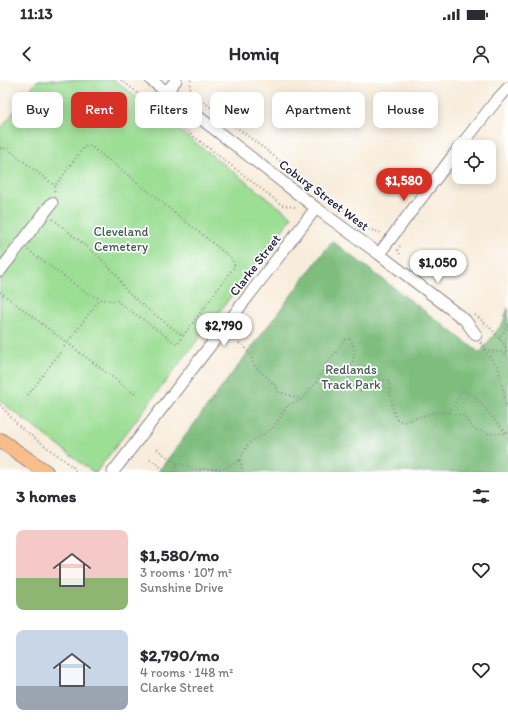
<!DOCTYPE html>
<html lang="en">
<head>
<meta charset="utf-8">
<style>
	body { margin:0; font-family:Itim,sans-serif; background:#f2f2f3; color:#2b2b33; height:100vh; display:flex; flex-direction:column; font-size:15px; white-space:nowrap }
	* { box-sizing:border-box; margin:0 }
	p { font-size:13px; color:#7c7c81 }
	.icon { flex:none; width:22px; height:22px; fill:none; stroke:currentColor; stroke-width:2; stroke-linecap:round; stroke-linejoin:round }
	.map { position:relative; height:392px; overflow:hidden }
	.details { display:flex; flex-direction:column; background:#fff; flex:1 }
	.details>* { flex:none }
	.guide { position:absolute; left:12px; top:12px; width:484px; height:36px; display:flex; gap:8px }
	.tools { position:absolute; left:452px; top:60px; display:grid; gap:8px }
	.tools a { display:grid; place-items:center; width:44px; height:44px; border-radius:8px; background:#fff; box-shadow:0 2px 10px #0003; font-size:20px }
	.price { position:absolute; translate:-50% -34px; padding:0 9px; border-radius:14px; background:#fff; color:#222; font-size:13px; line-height:26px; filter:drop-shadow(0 1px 2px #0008) }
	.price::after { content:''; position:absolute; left:50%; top:24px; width:12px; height:9px; margin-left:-6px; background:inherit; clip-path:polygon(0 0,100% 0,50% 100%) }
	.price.selected { background:#d93025; color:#fff }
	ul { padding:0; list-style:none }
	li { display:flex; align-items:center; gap:12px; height:100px; padding:0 16px }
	li span { display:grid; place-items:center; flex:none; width:112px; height:80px; border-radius:8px; color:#555 }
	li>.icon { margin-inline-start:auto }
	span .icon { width:48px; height:48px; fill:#fffc; stroke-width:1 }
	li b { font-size:17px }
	h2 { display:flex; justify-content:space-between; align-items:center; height:48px; padding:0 16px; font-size:17px }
	.pill { padding:0 14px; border-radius:8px; background:#fff; box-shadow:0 2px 10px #0003; font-size:14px; line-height:36px }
	.pill.selected { background:#d93025; color:#fff }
	.status { display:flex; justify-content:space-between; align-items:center; height:28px; padding:0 20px; background:#fff; direction:ltr }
	.status svg { height:11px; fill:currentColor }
	header { display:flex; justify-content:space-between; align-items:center; height:52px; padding:0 16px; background:#fff; font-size:18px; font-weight:700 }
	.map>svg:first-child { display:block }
	.green { fill:#9dde95; stroke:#608068 }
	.forest { fill:#7ebd7e; stroke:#50705c }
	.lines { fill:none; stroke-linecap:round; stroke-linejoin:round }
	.minor-casing { stroke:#8d888c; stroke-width:13 }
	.major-casing { stroke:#8d888c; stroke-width:16 }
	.path { stroke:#8d888c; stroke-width:2; stroke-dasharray:1 3; stroke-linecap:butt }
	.minor { stroke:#fff; stroke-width:11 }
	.major { stroke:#f8bd89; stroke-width:14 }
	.labels { text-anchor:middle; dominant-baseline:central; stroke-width:3.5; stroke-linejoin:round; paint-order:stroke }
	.street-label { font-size:13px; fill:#22223b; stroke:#fff }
	.park-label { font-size:13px; fill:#475a56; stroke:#fff }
</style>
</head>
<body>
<div class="status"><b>11:13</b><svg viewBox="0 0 49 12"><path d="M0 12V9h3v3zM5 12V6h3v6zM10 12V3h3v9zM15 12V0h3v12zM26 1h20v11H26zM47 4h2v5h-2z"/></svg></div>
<header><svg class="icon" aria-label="back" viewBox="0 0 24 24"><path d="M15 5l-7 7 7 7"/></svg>Homiq<svg class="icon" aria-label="person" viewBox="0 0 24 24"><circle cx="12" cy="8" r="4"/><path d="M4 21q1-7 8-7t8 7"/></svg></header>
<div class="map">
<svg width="508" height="392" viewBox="0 0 508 392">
	<rect width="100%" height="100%" fill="#fff"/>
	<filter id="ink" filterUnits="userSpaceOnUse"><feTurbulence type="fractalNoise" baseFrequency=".025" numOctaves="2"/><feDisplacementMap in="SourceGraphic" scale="8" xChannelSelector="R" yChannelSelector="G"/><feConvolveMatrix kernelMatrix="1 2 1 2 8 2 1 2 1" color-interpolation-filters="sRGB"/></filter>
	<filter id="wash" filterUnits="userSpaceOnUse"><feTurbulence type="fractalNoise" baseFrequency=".012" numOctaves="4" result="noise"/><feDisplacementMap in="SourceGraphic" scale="16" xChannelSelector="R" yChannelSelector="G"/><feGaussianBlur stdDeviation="0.9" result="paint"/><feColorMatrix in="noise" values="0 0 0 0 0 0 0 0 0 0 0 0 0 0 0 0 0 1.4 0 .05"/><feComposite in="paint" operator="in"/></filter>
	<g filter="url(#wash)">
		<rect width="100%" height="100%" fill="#f8eddc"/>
		<!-- green -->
		<path class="green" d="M38 0H114L292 137 96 392H93L0 321V50Z"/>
		<!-- forest -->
		<path class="forest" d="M332 161 480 273 503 243 508 228V392H158Z"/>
	</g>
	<g filter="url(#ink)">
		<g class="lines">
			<!-- minor casing -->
			<g class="minor-casing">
				<path id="minor" d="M151 0 316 128 379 174 465 240 476 255
					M167 12 176 0
					M460 67 495 22 508 8
					M379 174 459 68
					M0 191 52 123
					M113 392 316 128"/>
			</g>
			<!-- major casing -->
			<g class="major-casing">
				<path id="major" d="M0 360 46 392"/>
			</g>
			<!-- path -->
			<path class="path" d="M121 0 282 125 287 126 297 127
				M191 0C188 6 190 11 195 15L368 149 382 153
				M0 68 8 69 55 106 54 113
				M53 139 99 177 116 194 125 209 141 224 183 256 235 186 231 178 123 91 90 66 84 67 55 106
				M400 166 398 170 401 177
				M28 170 85 212 100 219 117 221 177 264 183 256
				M0 212 136 315
				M475 235C488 245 501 257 508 272
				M499 259 505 250 508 244
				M481 262 488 271 502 272 508 275
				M239 263C247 269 252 273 253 284L275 305 279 312 301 319
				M480 263 486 273 498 287 508 333
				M28 315 100 219
				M0 325 20 347 73 387 76 392
				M449 333 462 310 473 314 506 353
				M157 369 169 378 178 383 193 389H225L240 380
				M150 379 167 392
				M240 380 248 364 273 348 288 325 302 319 316 303 325 285 337 271 344 260 349 259C352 262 353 264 354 268 355 278 349 296 347 307 363 315 368 310 380 299L389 301 393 330 397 339 403 342 435 332 449 333 463 336 474 349 490 354 508 353
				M240 380 243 392
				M174 392 178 383"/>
			<!-- minor -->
			<use href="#minor" class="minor"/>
			<!-- major -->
			<use href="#major" class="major"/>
		</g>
	</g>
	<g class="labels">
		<!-- street labels -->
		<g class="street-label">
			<text transform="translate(324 115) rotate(37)">Coburg Street West</text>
			<text transform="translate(255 185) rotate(-52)">Clarke Street</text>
		</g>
		<!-- park labels -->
		<g class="park-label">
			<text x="121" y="151">Cleveland<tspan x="121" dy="15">Cemetery</tspan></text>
			<text x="351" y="289">Redlands<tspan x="351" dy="15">Track Park</tspan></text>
		</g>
	</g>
</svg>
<div class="tools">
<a><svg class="icon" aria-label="locate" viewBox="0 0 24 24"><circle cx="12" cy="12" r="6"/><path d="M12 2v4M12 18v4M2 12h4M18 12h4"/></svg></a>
</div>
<b class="price selected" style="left:404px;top:122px">$1,580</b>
<b class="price" style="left:438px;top:204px">$1,050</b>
<b class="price" style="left:224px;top:267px">$2,790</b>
<div class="guide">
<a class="pill">Buy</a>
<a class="pill selected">Rent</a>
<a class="pill">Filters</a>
<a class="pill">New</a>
<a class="pill">Apartment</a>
<a class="pill">House</a>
</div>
</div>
<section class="details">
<h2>3 homes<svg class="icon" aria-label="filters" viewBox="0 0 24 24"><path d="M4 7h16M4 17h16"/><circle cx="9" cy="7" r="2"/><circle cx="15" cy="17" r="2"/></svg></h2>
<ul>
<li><span style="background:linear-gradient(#f6c9c9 60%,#8fb573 0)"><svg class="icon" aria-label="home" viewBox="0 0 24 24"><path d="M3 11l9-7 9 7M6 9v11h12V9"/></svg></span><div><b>$1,580/mo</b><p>3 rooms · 107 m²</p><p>Sunshine Drive</p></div><svg class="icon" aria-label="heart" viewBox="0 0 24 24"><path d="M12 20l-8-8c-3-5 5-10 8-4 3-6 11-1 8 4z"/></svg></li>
<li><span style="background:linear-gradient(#c9d6e8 70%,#9aa5b1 0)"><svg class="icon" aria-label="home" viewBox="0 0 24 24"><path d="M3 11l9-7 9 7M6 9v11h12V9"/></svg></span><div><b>$2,790/mo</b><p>4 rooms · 148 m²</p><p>Clarke Street</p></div><svg class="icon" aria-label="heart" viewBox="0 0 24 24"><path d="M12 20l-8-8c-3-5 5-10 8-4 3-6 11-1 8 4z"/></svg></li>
</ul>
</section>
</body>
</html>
